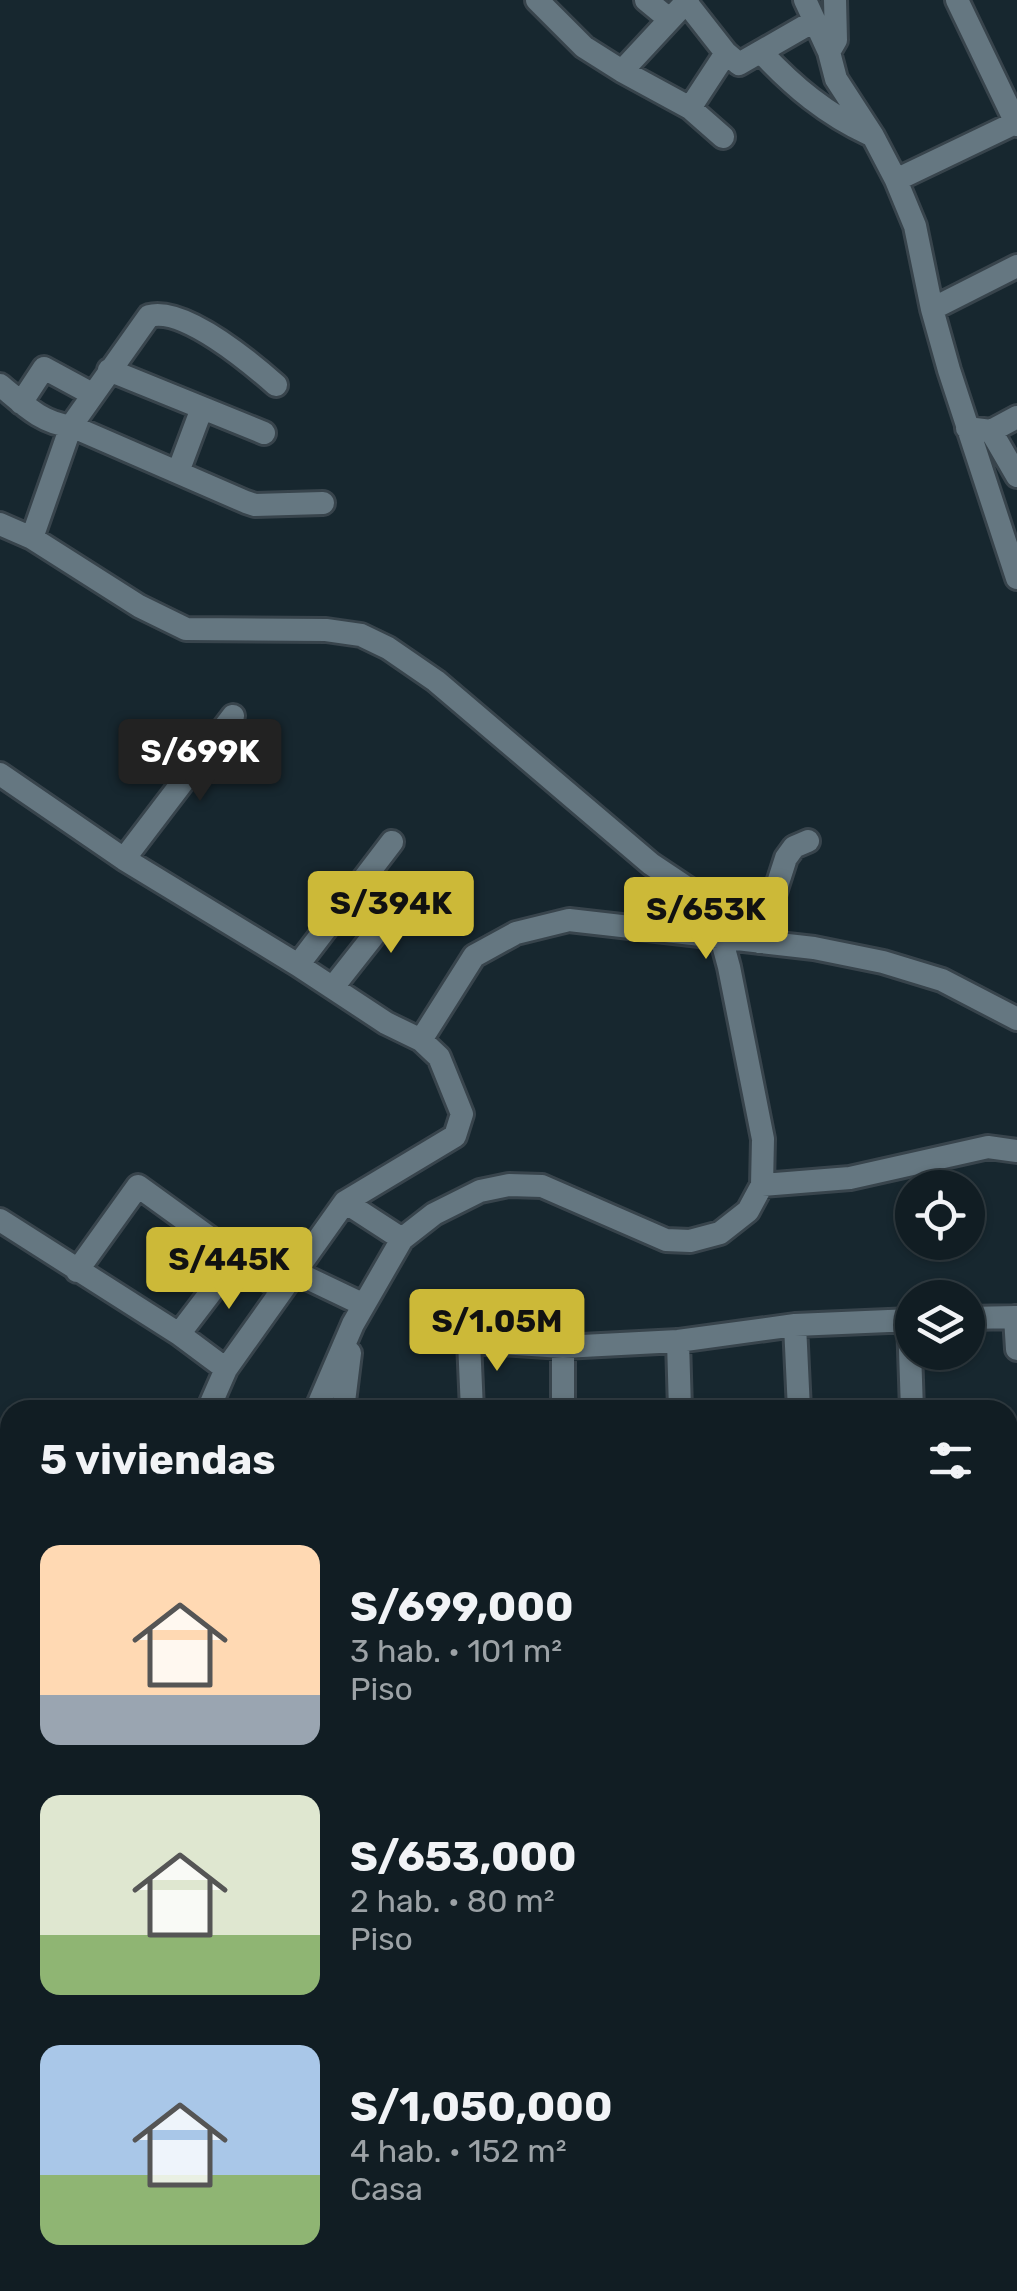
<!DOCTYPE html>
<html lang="es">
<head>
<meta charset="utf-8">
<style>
	body { margin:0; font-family:Rubik,sans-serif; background:#1e2a30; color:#f1f3f6; height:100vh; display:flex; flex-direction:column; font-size:38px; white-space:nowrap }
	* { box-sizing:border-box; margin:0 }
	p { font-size:32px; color:#9ca2a6 }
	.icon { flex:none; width:55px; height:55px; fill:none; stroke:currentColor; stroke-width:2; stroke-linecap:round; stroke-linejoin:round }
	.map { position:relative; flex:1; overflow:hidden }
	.drawer { position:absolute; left:0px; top:1400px; width:1018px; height:892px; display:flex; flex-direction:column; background:#111d23; border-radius:30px 30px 0 0; box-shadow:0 2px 8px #0004,0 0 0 2px #303b41 }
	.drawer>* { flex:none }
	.tools { position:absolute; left:895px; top:1170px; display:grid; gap:20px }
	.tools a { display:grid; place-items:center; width:90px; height:90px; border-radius:50%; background:#111d23; box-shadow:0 2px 8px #0004,0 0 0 2px #303b41; font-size:50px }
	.price { position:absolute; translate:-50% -85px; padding:0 22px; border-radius:10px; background:#ccb938; color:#111; font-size:32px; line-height:65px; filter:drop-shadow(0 2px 5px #0008) }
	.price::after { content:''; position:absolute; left:50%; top:60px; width:30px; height:22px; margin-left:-15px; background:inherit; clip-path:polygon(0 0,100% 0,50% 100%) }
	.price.current { background:#222; color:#fff }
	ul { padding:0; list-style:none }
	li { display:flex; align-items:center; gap:30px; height:250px; padding:0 40px }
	li span { display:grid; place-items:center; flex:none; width:280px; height:200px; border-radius:20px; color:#555 }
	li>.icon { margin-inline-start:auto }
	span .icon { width:120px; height:120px; fill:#fffc; stroke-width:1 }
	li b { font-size:42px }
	h2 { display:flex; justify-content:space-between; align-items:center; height:120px; padding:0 40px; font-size:42px }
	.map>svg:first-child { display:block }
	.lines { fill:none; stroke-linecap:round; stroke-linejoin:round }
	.minor-casing { stroke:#38444c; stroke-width:28 }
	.minor { stroke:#657781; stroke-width:22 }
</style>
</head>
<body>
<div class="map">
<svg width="1017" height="2291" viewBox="0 0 1017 2291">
	<rect width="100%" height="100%" fill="#17272f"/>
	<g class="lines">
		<!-- minor casing -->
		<g class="minor-casing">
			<path id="minor" d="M537 0 584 47 622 71 688 0
				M646 0 669 19
				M805 0 829 52 836 79 873 136 896 180 915 226 932 309 949 370 1017 578
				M957 0 1017 125
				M686 2 726 53 739 64 814 21
				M829 52 836 40 835 0
				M762 53C794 87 826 114 869 134
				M622 71 690 108 723 137
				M690 108 726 53
				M896 180 1017 122
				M932 309 1017 266
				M109 370 264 433
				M0 385C22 403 42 424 71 426L246 502 255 505 323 503
				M21 403 44 368 92 394
				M967 428 991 431 1017 417
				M991 431 1017 476
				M178 472 202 408
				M0 524 32 538 139 606 186 629 326 630 361 635 388 648 436 681 651 864 699 896 715 915 729 967 763 1139 762 1185 748 1211 720 1233 690 1241 666 1240 542 1186 509 1185 480 1191 434 1214 402 1239 353 1324 316 1410
				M32 538 71 426 149 316C184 306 251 363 276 385
				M0 774 124 859 298 965 386 1023 421 1040 439 1057 462 1114 455 1136 345 1202 226 1369 179 1334 0 1220
				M124 859 233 716
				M759 942 786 858 794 847 808 841
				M298 965 392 842
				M333 987 408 892
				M421 1040 474 956 516 933 569 920 814 948 883 962 942 980 1017 1019
				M762 1185 850 1178 988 1147 1017 1151
				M345 1202 402 1239
				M77 1271 138 1186 282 1290
				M295 1272 364 1305
				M1015 1317 1017 1349
				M968 1318 1017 1317
				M909 1320 912 1410
				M795 1325 799 1410
				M179 1334 237 1258
				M678 1341 680 1410
				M208 1410 226 1369
				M343 1410 350 1353
				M472 1410 469 1341 563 1347 678 1341 795 1325 912 1320
				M563 1410V1347
				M0 1475 10 1472
				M1008 1553H1017
				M1008 1691H1017
				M848 2282 853 2291
				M615 2291 620 2282"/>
		</g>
		<!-- minor -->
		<use href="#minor" class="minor"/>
	</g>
</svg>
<div class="tools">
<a><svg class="icon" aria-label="locate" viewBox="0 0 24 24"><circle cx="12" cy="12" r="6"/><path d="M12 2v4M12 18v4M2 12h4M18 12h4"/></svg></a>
<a><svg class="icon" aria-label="layers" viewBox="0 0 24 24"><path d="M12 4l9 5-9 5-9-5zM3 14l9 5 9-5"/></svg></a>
</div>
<b class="price current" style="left:200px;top:804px">S/699K</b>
<b class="price" style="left:391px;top:956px">S/394K</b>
<b class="price" style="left:706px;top:962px">S/653K</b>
<b class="price" style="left:229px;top:1312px">S/445K</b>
<b class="price" style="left:497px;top:1374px">S/1.05M</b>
<section class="drawer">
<h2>5 viviendas<svg class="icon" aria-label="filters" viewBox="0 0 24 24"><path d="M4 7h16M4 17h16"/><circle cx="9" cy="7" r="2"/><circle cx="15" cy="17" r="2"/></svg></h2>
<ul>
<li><span style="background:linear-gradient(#ffd9b3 75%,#9aa5b1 0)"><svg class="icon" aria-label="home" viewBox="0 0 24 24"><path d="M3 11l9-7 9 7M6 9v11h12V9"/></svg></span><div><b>S/699,000</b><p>3 hab. · 101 m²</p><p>Piso</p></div></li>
<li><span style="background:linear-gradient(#dfe7d0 70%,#8fb573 0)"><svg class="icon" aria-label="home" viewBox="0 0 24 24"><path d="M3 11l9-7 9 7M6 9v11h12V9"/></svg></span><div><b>S/653,000</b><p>2 hab. · 80 m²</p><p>Piso</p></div></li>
<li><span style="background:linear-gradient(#a9c7e8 65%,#8fb573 0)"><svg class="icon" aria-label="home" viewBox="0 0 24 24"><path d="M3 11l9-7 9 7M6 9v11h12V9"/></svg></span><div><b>S/1,050,000</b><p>4 hab. · 152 m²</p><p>Casa</p></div></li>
</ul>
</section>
</div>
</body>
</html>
